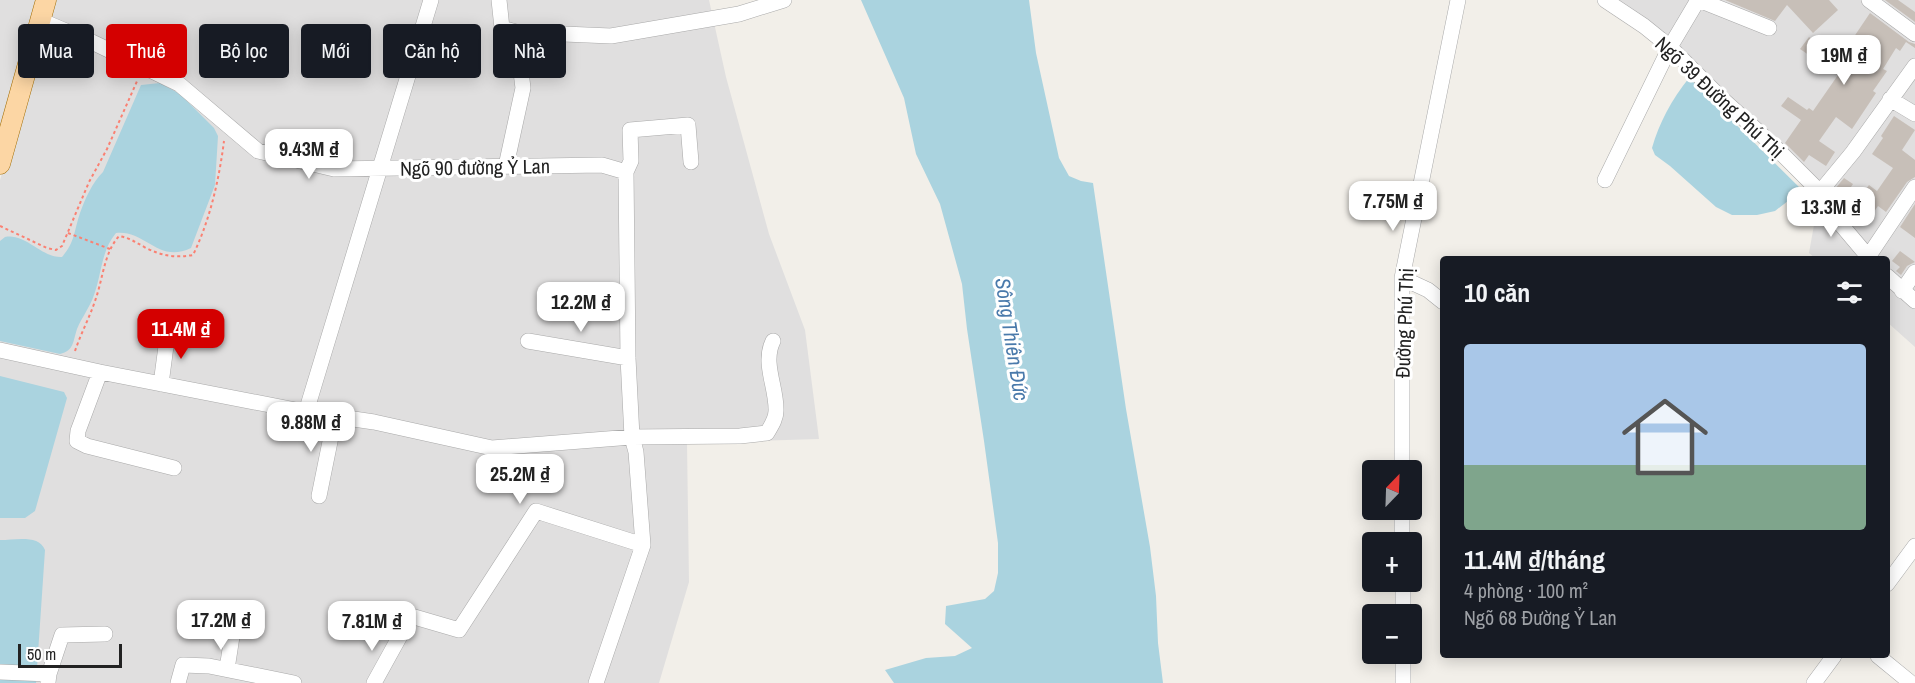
<!DOCTYPE html>
<html lang="vi">
<head>
<meta charset="utf-8">
<style>
	body { margin:0; font-family:"Archivo Narrow",sans-serif; background:#20242c; color:#f1f3f6; height:100vh; display:flex; flex-direction:column; font-size:22px; white-space:nowrap }
	* { box-sizing:border-box; margin:0 }
	p { font-size:20px; color:#9ea1a6 }
	.icon { flex:none; width:33px; height:33px; fill:none; stroke:currentColor; stroke-width:2; stroke-linecap:round; stroke-linejoin:round }
	.map { position:relative; flex:1; overflow:hidden }
	.side { position:absolute; left:1440px; top:256px; width:450px; height:402px; display:flex; flex-direction:column; background:#171b24; border-radius:6px; box-shadow:0 3px 15px #0003 }
	.side>* { flex:none }
	.hud { position:absolute; left:18px; top:24px; width:570px; height:54px; display:flex; gap:12px }
	.needle { width:39px; rotate:23deg }
	.fabs { position:absolute; left:1362px; top:460px; display:grid; gap:12px }
	.fabs a { display:grid; place-items:center; width:60px; height:60px; border-radius:6px; background:#171b24; box-shadow:0 3px 15px #0003; font-size:30px }
	.scale { position:absolute; left:18px; bottom:15px; width:104px; box-sizing:border-box; padding-left:6px; border:3px solid #222; border-top:0; font-size:16px; line-height:21px; white-space:nowrap; color:#222; -webkit-text-stroke:4px #fff; paint-order:stroke }
	.price { position:absolute; translate:-50% -51px; padding:0 14px; border-radius:12px; background:#fff; color:#222; font-size:20px; line-height:39px; filter:drop-shadow(0 2px 3px #0008) }
	.price::after { content:''; position:absolute; left:50%; top:36px; width:18px; height:14px; margin-left:-9px; background:inherit; clip-path:polygon(0 0,100% 0,50% 100%) }
	.price.current { background:#d40000; color:#fff }
	ul { padding:0; list-style:none }
	li { display:grid; align-content:center; gap:12px; height:318px; padding:0 24px }
	li+li { border-top:2px solid #363941 }
	li span { display:grid; place-items:center; height:186px; border-radius:6px; color:#555 }
	li>.icon { margin-inline-start:auto }
	span .icon { width:108px; height:108px; fill:#fffc; stroke-width:1 }
	li b { font-size:26px }
	h2 { display:flex; justify-content:space-between; align-items:center; height:72px; padding:0 24px; font-size:26px }
	.tag { padding:0 21px; border-radius:6px; background:#171b24; box-shadow:0 3px 15px #0003; font-size:21px; line-height:54px }
	.tag.current { background:#d40000; color:#fff }
	.map>svg:first-child { display:block }
	.residential { fill:#e0dfdf }
	.water { fill:#aad3df }
	.building { fill:#c7bfb8 }
	.lines { fill:none; stroke-linecap:round; stroke-linejoin:round }
	.minor-casing { stroke:#a9a9a9; stroke-width:16 }
	.major-casing { stroke:#a06b00; stroke-width:21 }
	.path { stroke:#fa8072; stroke-width:2; stroke-dasharray:3 3; stroke-linecap:butt }
	.minor { stroke:#fff; stroke-width:15 }
	.major { stroke:#fcd6a4; stroke-width:20 }
	.labels { text-anchor:middle; dominant-baseline:central; stroke-width:6; stroke-linejoin:round; paint-order:stroke }
	.street-label { font-size:20px; fill:#222; stroke:#fff }
	.water-label { font-size:21px; font-style:italic; fill:#4a7aab; stroke:#fff }
</style>
</head>
<body>
<div class="map">
<svg width="1915" height="683" viewBox="0 0 1915 683">
	<rect width="100%" height="100%" fill="#f2efe9"/>
	<!-- residential -->
	<path class="residential" d="M0 0H709L726 77 769 234 805 330 819 439 687 443 689 582 659 683H0V180L15 130 0 126Z
		M1612 0H1915V347L1887 322V260L1816 259 1809 253 1820 191Z"/>
	<!-- water -->
	<path class="water" d="M861 0H1029L1036 53 1059 158 1069 176 1081 181 1093 183 1126 409 1150 547 1156 596 1158 643 1163 683H894L885 670 926 658 955 656 972 648 945 624 946 606 985 599 994 591 998 573V543L984 441 967 329 962 284 940 204 916 154 904 98Z
		M1689 78 1802 190 1775 211 1757 215H1732L1716 207 1670 166 1655 155 1652 148C1659 123 1672 99 1689 78Z
		M160 83 180 94 214 128 218 136 215 185 191 248C158 264 146 230 116 233 101 251 102 273 94 295 90 307 82 317 77 329 73 341 74 351 60 354L0 341V241L5 237C26 233 41 258 62 257 75 242 74 231 80 213 85 199 92 183 103 172L141 85Z
		M0 376 64 392 67 398 35 511 25 518H0Z
		M0 540C15 540 39 534 45 550L36 683H0Z"/>
	<!-- building -->
	<path class="building" d="M1725 0H1829L1838 10 1813 33 1787 5 1775 21Z
		M1885 0H1898L1915 12V22Z
		M1870 13 1909 42 1915 44V48L1906 42 1900 51 1896 48 1883 69 1887 71 1873 91 1876 93 1852 129 1836 117 1819 141 1835 152 1826 166 1809 155 1804 162 1785 143 1801 120 1781 106 1788 97 1807 110 1809 108 1813 111 1838 75 1800 49 1809 37 1839 59Z
		M1894 116 1915 130 1902 150 1915 160V177L1907 182 1886 212 1878 206 1871 216 1862 210 1866 205 1858 200 1869 185 1877 191 1893 168 1872 154 1883 138 1881 136Z
		M1844 178 1853 184 1845 196 1835 189Z
		M1915 204V238L1900 227Z
		M1900 251 1915 262 1907 266 1901 275 1896 271 1900 267 1892 261Z"/>
	<g class="lines">
		<!-- minor casing -->
		<g class="minor-casing">
			<path id="minor" d="M499 0 502 28 516 32 611 36 739 14 784 0
				M1605 0 1644 26 1670 47 1720 97 1772 144 1820 192 1838 221 1871 260
				M1699 0 1769 28
				M1869 0 1915 34
				M40 20 92 42 179 84 258 151 334 169 602 165 626 172
				M1890 99 1915 114
				M506 166 523 88 516 32
				M1605 180 1670 47 1698 0
				M1820 192 1853 152 1915 66
				M1868 257 1915 187
				M1887 276 1915 301
				M1402 278 1428 290 1443 302
				M1902 291 1915 272
				M528 341 628 358
				M0 350 100 372 306 412 374 422 492 448 632 437 740 436 767 433C771 426 776 419 776 411 777 388 762 363 773 341
				M100 372 78 431 77 441 87 446 174 468
				M161 384 168 331
				M306 412 431 0
				M1402 471V278L1458 0
				M319 496 335 417
				M1402 510V543
				M1403 582V615
				M1887 584 1915 546
				M1403 654V683
				M1878 656 1911 683
				M227 669 235 617
				M0 672 49 674 48 682
				M49 674 62 635 105 634
				M178 683 183 665 209 666 294 683
				M374 683 411 616 459 630 536 511 643 545
				M596 683 643 545 636 452 632 437 628 358 626 172 631 161 630 130 688 125 691 162
				M1814 683 1834 656"/>
		</g>
		<!-- major casing -->
		<g class="major-casing">
			<path id="major" d="M0 164 46 0"/>
		</g>
		<!-- path -->
		<path class="path" d="M0 226 47 248 56 250 62 246 89 182 107 149 138 79
			M68 233 110 249
			M75 351C81 333 90 317 96 298 103 278 104 253 119 236 130 238 137 243 146 248 162 256 176 258 193 255 210 220 219 180 224 141"/>
		<!-- minor -->
		<use href="#minor" class="minor"/>
		<!-- major -->
		<use href="#major" class="major"/>
	</g>
	<g class="labels">
		<!-- street labels -->
		<g class="street-label">
			<text transform="translate(1720 97) rotate(43)">Ngõ 39 Đường Phú Thị</text>
			<text transform="translate(475 167) rotate(-1)">Ngõ 90 đường Ỷ Lan</text>
			<text transform="translate(1404 323) rotate(-88)">Đường Phú Thị</text>
		</g>
		<!-- water labels -->
		<g class="water-label">
			<text transform="translate(1012 339) rotate(81)">Sông Thiên Đức</text>
		</g>
	</g>
</svg>
<div class="fabs">
<a><svg class="needle" viewBox="-14 -14 28 28"><path d="M0-13l5 13h-10z" fill="#e53935"/><path d="M0 13l5-13h-10z" fill="#9ea1a6"/></svg></a>
<a>+</a>
<a>−</a>
</div>
<div class="scale">50 m</div>
<b class="price" style="left:1844px;top:86px">19M ₫</b>
<b class="price" style="left:309px;top:180px">9.43M ₫</b>
<b class="price" style="left:1393px;top:232px">7.75M ₫</b>
<b class="price" style="left:1831px;top:238px">13.3M ₫</b>
<b class="price" style="left:581px;top:333px">12.2M ₫</b>
<b class="price current" style="left:181px;top:360px">11.4M ₫</b>
<b class="price" style="left:311px;top:453px">9.88M ₫</b>
<b class="price" style="left:520px;top:505px">25.2M ₫</b>
<b class="price" style="left:221px;top:651px">17.2M ₫</b>
<b class="price" style="left:372px;top:652px">7.81M ₫</b>
<div class="hud">
<a class="tag">Mua</a>
<a class="tag current">Thuê</a>
<a class="tag">Bộ lọc</a>
<a class="tag">Mới</a>
<a class="tag">Căn hộ</a>
<a class="tag">Nhà</a>
</div>
<section class="side">
<h2>10 căn<svg class="icon" aria-label="filters" viewBox="0 0 24 24"><path d="M4 7h16M4 17h16"/><circle cx="9" cy="7" r="2"/><circle cx="15" cy="17" r="2"/></svg></h2>
<ul>
<li><span style="background:linear-gradient(#a9c7e8 65%,#7fa58c 0)"><svg class="icon" aria-label="home" viewBox="0 0 24 24"><path d="M3 11l9-7 9 7M6 9v11h12V9"/></svg></span><div><b>11.4M ₫/tháng</b><p>4 phòng · 100 m²</p><p>Ngõ 68 Đường Ỷ Lan</p></div></li>
</ul>
</section>
</div>
</body>
</html>
